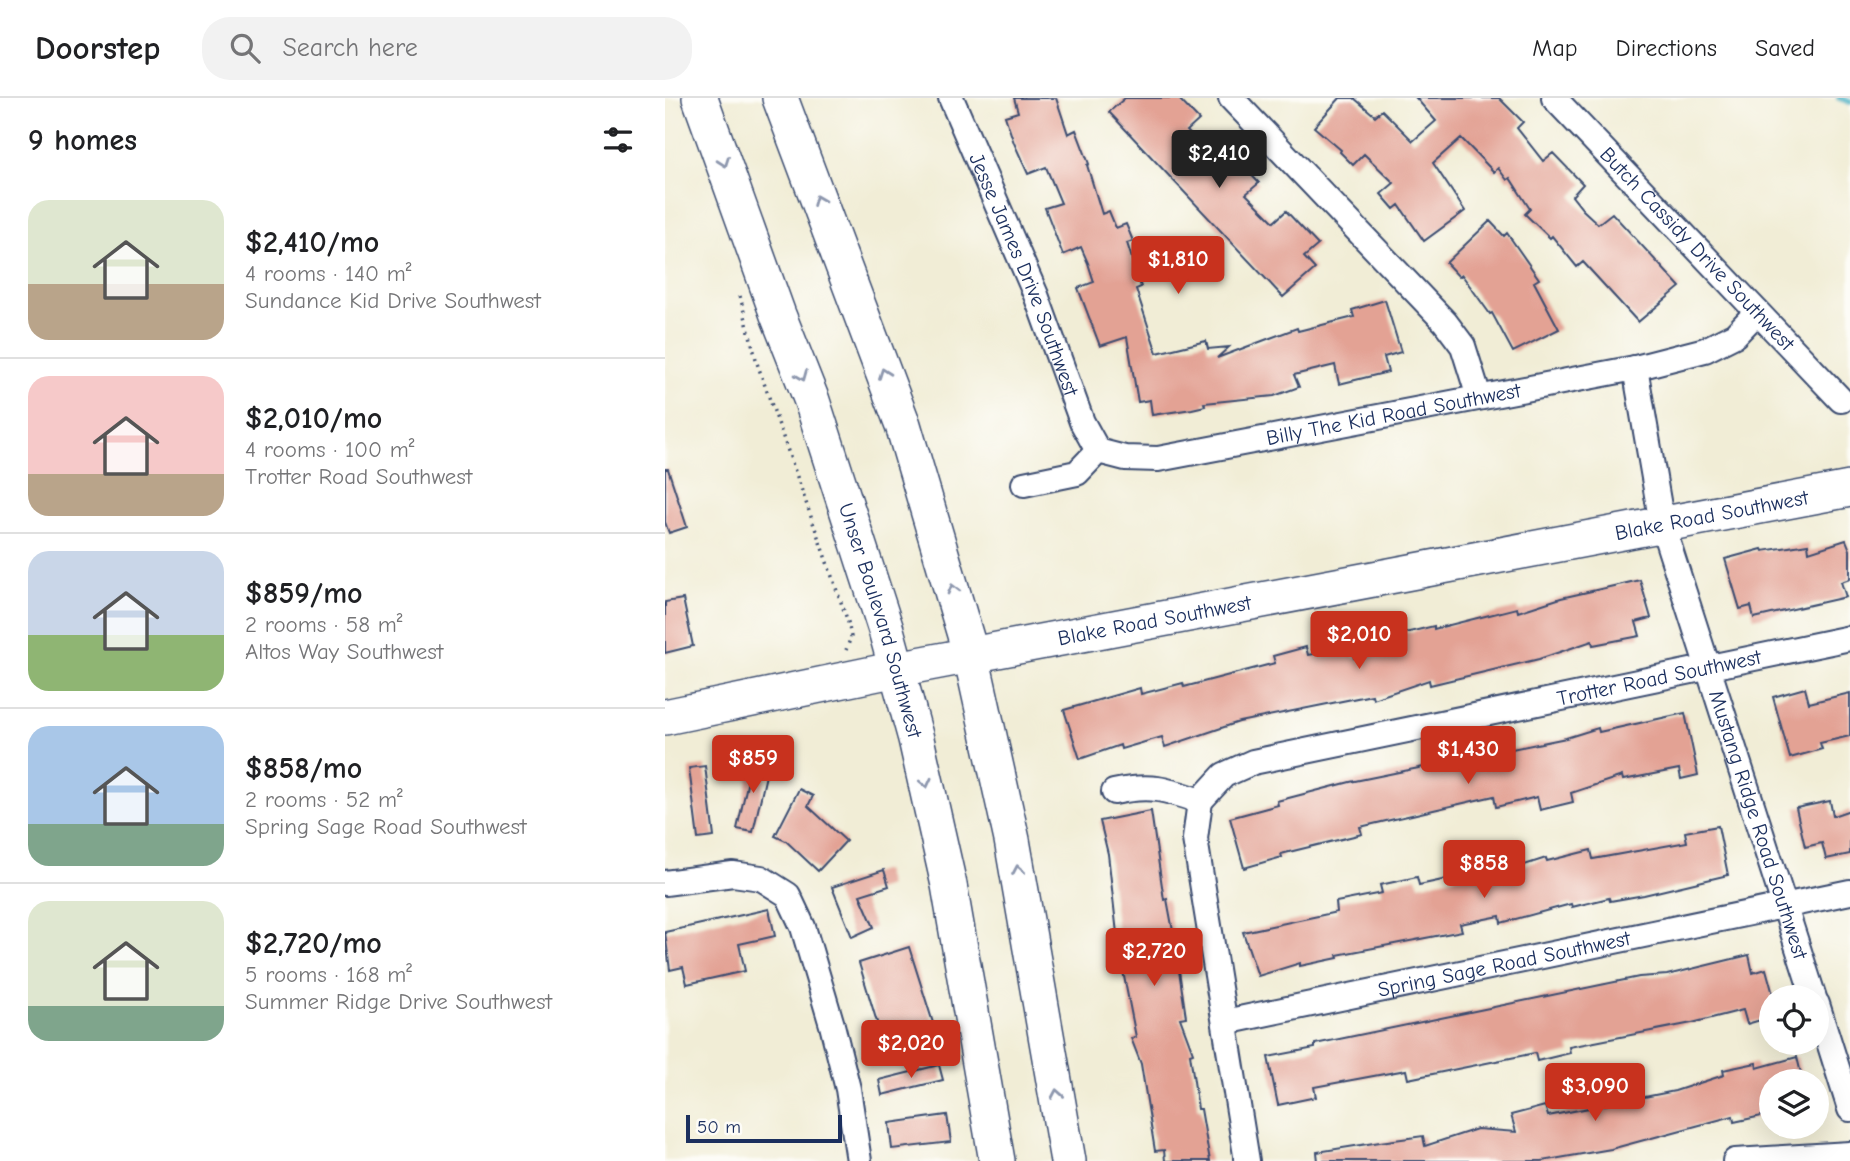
<!DOCTYPE html>
<html lang="en">
<head>
<meta charset="utf-8">
<style>
	body { margin:0; font-family:"Comic Neue",sans-serif; background:#f2f2f2; color:#202124; height:100vh; display:flex; flex-direction:column; font-size:26px; white-space:nowrap }
	* { box-sizing:border-box; margin:0 }
	p { font-size:23px; color:#757577 }
	.icon { flex:none; width:38px; height:38px; fill:none; stroke:currentColor; stroke-width:2; stroke-linecap:round; stroke-linejoin:round }
	.map { position:relative; flex:1; overflow:hidden }
	.panel { display:flex; flex-direction:column; background:#fff; width:665px }
	.panel>* { flex:none }
	.controls { position:absolute; left:1094px; top:887px; display:grid; gap:14px }
	.controls a { display:grid; place-items:center; width:70px; height:70px; border-radius:50%; background:#fff; box-shadow:0 7px 28px #0002; font-size:35px }
	.scale { position:absolute; left:21px; bottom:18px; width:156px; box-sizing:border-box; padding-left:7px; border:4px solid #1b2f5e; border-top:0; font-size:19px; line-height:24px; white-space:nowrap; color:#1b2f5e; -webkit-text-stroke:5px #fdfcf7; paint-order:stroke }
	.price { position:absolute; translate:-50% -60px; padding:0 16px; border-radius:7px; background:#c8321e; color:#fff; font-size:23px; line-height:46px; filter:drop-shadow(0 2px 4px #0008) }
	.price::after { content:''; position:absolute; left:50%; top:42px; width:21px; height:16px; margin-left:-10px; background:inherit; clip-path:polygon(0 0,100% 0,50% 100%) }
	.price.on { background:#222; color:#fff }
	ul { padding:0; list-style:none }
	li { display:flex; align-items:center; gap:21px; height:175px; padding:0 28px }
	li+li { border-top:2px solid #e0e0e0 }
	li span { display:grid; place-items:center; flex:none; width:196px; height:140px; border-radius:21px; color:#555 }
	li>.icon { margin-inline-start:auto }
	span .icon { width:84px; height:84px; fill:#fffc; stroke-width:1 }
	li b { font-size:30px }
	h2 { display:flex; justify-content:space-between; align-items:center; height:84px; padding:0 28px; font-size:30px }
	header { display:flex; align-items:center; gap:42px; box-sizing:border-box; height:98px; padding:0 35px; background:#fff; border-bottom:2px solid #e0e0e0 }
	header strong { font-size:33px }
	nav { display:flex; gap:38px; margin-inline-start:auto; font-size:24px }
	.search { width:490px; height:63px; background:#f2f2f2; display:flex; align-items:center; gap:18px; box-sizing:border-box; padding:0 24px; border-radius:28px; color:#757577; font-size:26px }
	main { display:flex; flex:1; min-height:0 }
	.map>svg:first-child { display:block }
	.lines { fill:none; stroke-linecap:round; stroke-linejoin:round }
	.stream { stroke:#43aec2; stroke-width:6 }
	.building { fill:#e3a294 }
	.street-casing { stroke:#3b4c70; stroke-width:28 }
	.secondary-casing { stroke:#3b4c70; stroke-width:38 }
	.path { stroke:#3b4c70; stroke-width:3.5; stroke-dasharray:2 5; stroke-linecap:butt }
	.street { stroke:#fff; stroke-width:24 }
	.secondary { stroke:#fff; stroke-width:35 }
	.oneway { stroke:#8d97ae }
	.labels { text-anchor:middle; dominant-baseline:central; stroke-width:7; stroke-linejoin:round; paint-order:stroke }
	.street-label { font-size:21px; fill:#1b2f5e; stroke:#fdfcf7 }
</style>
</head>
<body>
<header>
<strong>Doorstep</strong>
<div class="search"><svg class="icon" aria-label="search" viewBox="0 0 24 24"><circle cx="10" cy="10" r="6"/><path d="M15 15l6 6"/></svg>Search here</div>
<nav><a>Map</a><a>Directions</a><a>Saved</a></nav>
</header>
<main>
<section class="panel">
<h2>9 homes<svg class="icon" aria-label="filters" viewBox="0 0 24 24"><path d="M4 7h16M4 17h16"/><circle cx="9" cy="7" r="2"/><circle cx="15" cy="17" r="2"/></svg></h2>
<ul>
<li><span style="background:linear-gradient(#dfe7d0 60%,#b9a48a 0)"><svg class="icon" aria-label="home" viewBox="0 0 24 24"><path d="M3 11l9-7 9 7M6 9v11h12V9"/></svg></span><div><b>$2,410/mo</b><p>4 rooms · 140 m²</p><p>Sundance Kid Drive Southwest</p></div></li>
<li><span style="background:linear-gradient(#f6c9c9 70%,#b9a48a 0)"><svg class="icon" aria-label="home" viewBox="0 0 24 24"><path d="M3 11l9-7 9 7M6 9v11h12V9"/></svg></span><div><b>$2,010/mo</b><p>4 rooms · 100 m²</p><p>Trotter Road Southwest</p></div></li>
<li><span style="background:linear-gradient(#c9d6e8 60%,#8fb573 0)"><svg class="icon" aria-label="home" viewBox="0 0 24 24"><path d="M3 11l9-7 9 7M6 9v11h12V9"/></svg></span><div><b>$859/mo</b><p>2 rooms · 58 m²</p><p>Altos Way Southwest</p></div></li>
<li><span style="background:linear-gradient(#a9c7e8 70%,#7fa58c 0)"><svg class="icon" aria-label="home" viewBox="0 0 24 24"><path d="M3 11l9-7 9 7M6 9v11h12V9"/></svg></span><div><b>$858/mo</b><p>2 rooms · 52 m²</p><p>Spring Sage Road Southwest</p></div></li>
<li><span style="background:linear-gradient(#dfe7d0 75%,#7fa58c 0)"><svg class="icon" aria-label="home" viewBox="0 0 24 24"><path d="M3 11l9-7 9 7M6 9v11h12V9"/></svg></span><div><b>$2,720/mo</b><p>5 rooms · 168 m²</p><p>Summer Ridge Drive Southwest</p></div></li>
</ul>
</section>
<div class="map">
<svg width="1185" height="1063" viewBox="0 0 1185 1063">
	<rect width="100%" height="100%" fill="#fdfcf7"/>
	<filter id="ink" filterUnits="userSpaceOnUse"><feTurbulence type="fractalNoise" baseFrequency=".0143" numOctaves="2"/><feDisplacementMap in="SourceGraphic" scale="14" xChannelSelector="R" yChannelSelector="G"/><feConvolveMatrix kernelMatrix="1 2 1 2 8 2 1 2 1" color-interpolation-filters="sRGB"/></filter>
	<filter id="wash" filterUnits="userSpaceOnUse"><feTurbulence type="fractalNoise" baseFrequency=".00686" numOctaves="4" result="noise"/><feDisplacementMap in="SourceGraphic" scale="28" xChannelSelector="R" yChannelSelector="G"/><feGaussianBlur stdDeviation="1.57" result="paint"/><feColorMatrix in="noise" values="0 0 0 0 0 0 0 0 0 0 0 0 0 0 0 0 0 1.4 0 .05"/><feComposite in="paint" operator="in"/></filter>
	<g filter="url(#wash)">
		<rect width="100%" height="100%" fill="#f1edd6"/>
		<g class="lines">
			<!-- stream -->
			<path class="stream" d="M1174 0 1185 4"/>
		</g>
		<g id="blocks">
			<!-- building -->
			<path class="building" d="M349 0H391L403 36 411 32 424 66 422 67 437 116 444 113 451 130 461 126 468 143 462 145 476 189 471 191 492 255 541 243 543 251 564 249 552 260 632 230 633 233 689 219 687 212 720 202 736 254 719 259 723 274 674 286 670 267 629 277 634 289 609 298 539 305 540 308 527 311 487 317 485 302 473 304 462 239 435 248 413 190 429 184 423 165 416 149 398 157 380 110 396 105 381 69 363 76 349 45 340 18 353 14Z
				M460 0H513L534 22 522 33 550 62 562 51 594 85 581 96 609 124 621 113 653 147 639 159 650 171 618 199 444 14Z
				M675 0H689L710 18 717 12 748 43 771 23 751 0H834L858 24 852 30 878 63 888 55 918 86 907 98 918 112 933 126 947 115 1015 189 973 224 918 164 912 169 887 138 885 140 860 116 865 111 845 80 842 82 833 70 829 74 796 40 768 65 800 113 759 143 734 107 729 111 716 96 729 85 699 56 688 67 675 54 676 52 649 29Z
				M825 123 839 138 842 135 874 181 869 184 894 231 848 254 827 215 825 216 797 177 794 179 781 165Z
				M0 371H3L22 429 4 435 0 424Z
				M1181 442 1185 452V481L1176 484 1181 499 1089 520 1086 508 1075 511 1060 461 1097 451 1098 453 1143 446 1144 454Z
				M975 482 986 520 971 524 975 538 928 547 927 543 874 561 790 581 765 587 764 582 708 601 707 597 574 624 500 649 497 639 456 651 455 647 415 661 399 612 475 590 476 596 518 585 519 589 610 565 608 558 641 549 643 557 687 549 689 560 738 544 736 536 769 528V531L852 510 853 514 896 500Z
				M18 501 28 548 0 555V504Z
				M1140 590 1144 605 1185 595V638L1155 645 1157 651 1125 660 1108 599Z
				M1020 615 1033 677 1016 681 1014 671 958 682 957 678 906 695 908 704 875 712 872 699 831 709 829 698 695 729 697 736 616 756 617 759 579 770 565 720 613 707 612 703 685 684 901 640 933 630 934 634Z
				M88 660 104 664 88 734 72 731Z
				M40 668 49 739 33 741 24 670Z
				M134 691 148 698 143 708 181 743 153 773 121 743 110 738Z
				M1165 703 1168 718 1185 712V756L1161 761 1157 745 1140 749 1131 710Z
				M486 713 499 802 502 801 508 833 521 919 515 920 528 955 525 956 533 1011H536L545 1063H500L499 1052 490 1053 476 966 466 940 471 939 454 853 443 756 435 723Z
				M1053 728 1063 777 979 797 945 803 944 800 907 809 906 806 836 825 835 818 795 826 797 833 672 857 673 860 635 868V865L593 878 578 834 672 814 671 804 717 795 715 787 752 779 754 787 843 768 844 772 881 760 882 763 926 752 928 761 1022 744 1020 734Z
				M219 772 224 788 195 797 209 829 187 839 167 789Z
				M104 811 110 838 74 846 80 873 22 886 18 869 5 872 0 834Z
				M244 849 269 928 218 944 194 865Z
				M1084 857 1088 875 1101 871 1109 900H1106V919L1082 926 1078 912 1027 925 904 949 905 955 872 963 870 955 743 981 741 972 649 989 651 999 613 1007 603 959 650 950V946L974 879 1002 877Z
				M1132 959 1138 984H1106V1016L1069 1024 1068 1018 946 1051 877 1063H653L652 1054 715 1044 758 1038 760 1048 812 1031 851 1034 846 1017 880 1008 883 1018 1010 993 1059 977 1058 972 1091 965 1092 970Z
				M274 967 278 982 217 997 214 982Z
				M282 1017 286 1044 227 1051 224 1025Z"/>
		</g>
	</g>
	<g filter="url(#ink)">
		<use href="#blocks" fill-opacity="0" stroke="#3b4c70" stroke-width="2"/>
		<g class="lines">
			<!-- street casing -->
			<g class="street-casing">
				<g id="street">
					<path id="s1" d="M286 0 371 197 417 324 433 353"/>
					<path d="M566 0 780 224 798 248 814 299"/>
					<path id="s2" d="M889 0 1176 302"/>
					<path id="s3" d="M970 270 997 426 1149 900"/>
					<path id="s4" d="M359 386 412 375 433 353 460 360 493 361 970 270 1040 252 1070 237 1092 214"/>
					<path id="s5" d="M449 694C485 686 500 691 535 703L559 677 588 664 1185 540"/>
					<path d="M535 703 530 741 582 1063"/>
					<path d="M0 785 68 776 96 780 123 797 138 829 167 927 183 991 194 1063"/>
					<path d="M1152 906 1185 1011"/>
					<path id="s6" d="M560 924 1185 794"/>
					<path d="M1070 1063 1185 1056"/>
				</g>
			</g>
			<!-- secondary casing -->
			<g class="secondary-casing">
				<g id="secondary">
					<path id="s7" d="M35 0 113 217 147 303 221 532 251 641 284 787 332 1063"/>
					<path d="M115 0 238 327 306 557 347 742 403 1063"/>
					<path id="s8" d="M0 619 232 571 1185 391"/>
				</g>
			</g>
			<!-- path -->
			<path class="path" d="M75 198 92 265 183 524 186 539 181 552"/>
			<!-- street -->
			<use href="#street" class="street"/>
			<!-- secondary -->
			<use href="#secondary" class="secondary"/>
		</g>
		<!-- one-way arrows -->
		<defs><path id="oneway-chevron" d="M-2-3.5L2.5 0L-2 3.5" fill="none" stroke-width="1.6" stroke-linecap="round" stroke-linejoin="round" transform="scale(1.75)"/></defs>
		<g class="oneway">
			<use href="#oneway-chevron" transform="translate(59 64) rotate(70)"/>
			<use href="#oneway-chevron" transform="translate(153 102) rotate(-112)"/>
			<use href="#oneway-chevron" transform="translate(219 275) rotate(-110)"/>
			<use href="#oneway-chevron" transform="translate(137 278) rotate(68)"/>
			<use href="#oneway-chevron" transform="translate(288 491) rotate(-105)"/>
			<use href="#oneway-chevron" transform="translate(261 685) rotate(77)"/>
			<use href="#oneway-chevron" transform="translate(353 772) rotate(-100)"/>
			<use href="#oneway-chevron" transform="translate(392 996) rotate(-100)"/>
		</g>
	</g>
	<g class="labels">
		<!-- street labels -->
		<g class="street-label">
			<text stroke="none"><textPath href="#s2" startOffset="208">Butch Cassidy Drive Southwest</textPath></text>
			<text stroke="none"><textPath href="#s1" startOffset="191">Jesse James Drive Southwest</textPath></text>
			<text stroke="none"><textPath href="#s4" startOffset="385">Billy The Kid Road Southwest</textPath></text>
			<text stroke="none"><textPath href="#s8" startOffset="1066">Blake Road Southwest</textPath></text>
			<text stroke="none"><textPath href="#s7" startOffset="553">Unser Boulevard Southwest</textPath></text>
			<text stroke="none"><textPath href="#s8" startOffset="499">Blake Road Southwest</textPath></text>
			<text stroke="none"><textPath href="#s5" startOffset="570">Trotter Road Southwest</textPath></text>
			<text stroke="none"><textPath href="#s3" startOffset="474">Mustang Ridge Road Southwest</textPath></text>
			<text stroke="none"><textPath href="#s6" startOffset="285">Spring Sage Road Southwest</textPath></text>
		</g>
	</g>
</svg>
<div class="controls">
<a><svg class="icon" aria-label="locate" viewBox="0 0 24 24"><circle cx="12" cy="12" r="6"/><path d="M12 2v4M12 18v4M2 12h4M18 12h4"/></svg></a>
<a><svg class="icon" aria-label="layers" viewBox="0 0 24 24"><path d="M12 4l9 5-9 5-9-5zM3 14l9 5 9-5"/></svg></a>
</div>
<div class="scale">50 m</div>
<b class="price on" style="left:554px;top:92px">$2,410</b>
<b class="price" style="left:513px;top:198px">$1,810</b>
<b class="price" style="left:694px;top:573px">$2,010</b>
<b class="price" style="left:803px;top:688px">$1,430</b>
<b class="price" style="left:88px;top:697px">$859</b>
<b class="price" style="left:819px;top:802px">$858</b>
<b class="price" style="left:489px;top:890px">$2,720</b>
<b class="price" style="left:246px;top:982px">$2,020</b>
<b class="price" style="left:930px;top:1025px">$3,090</b>
</div>
</main>
</body>
</html>
